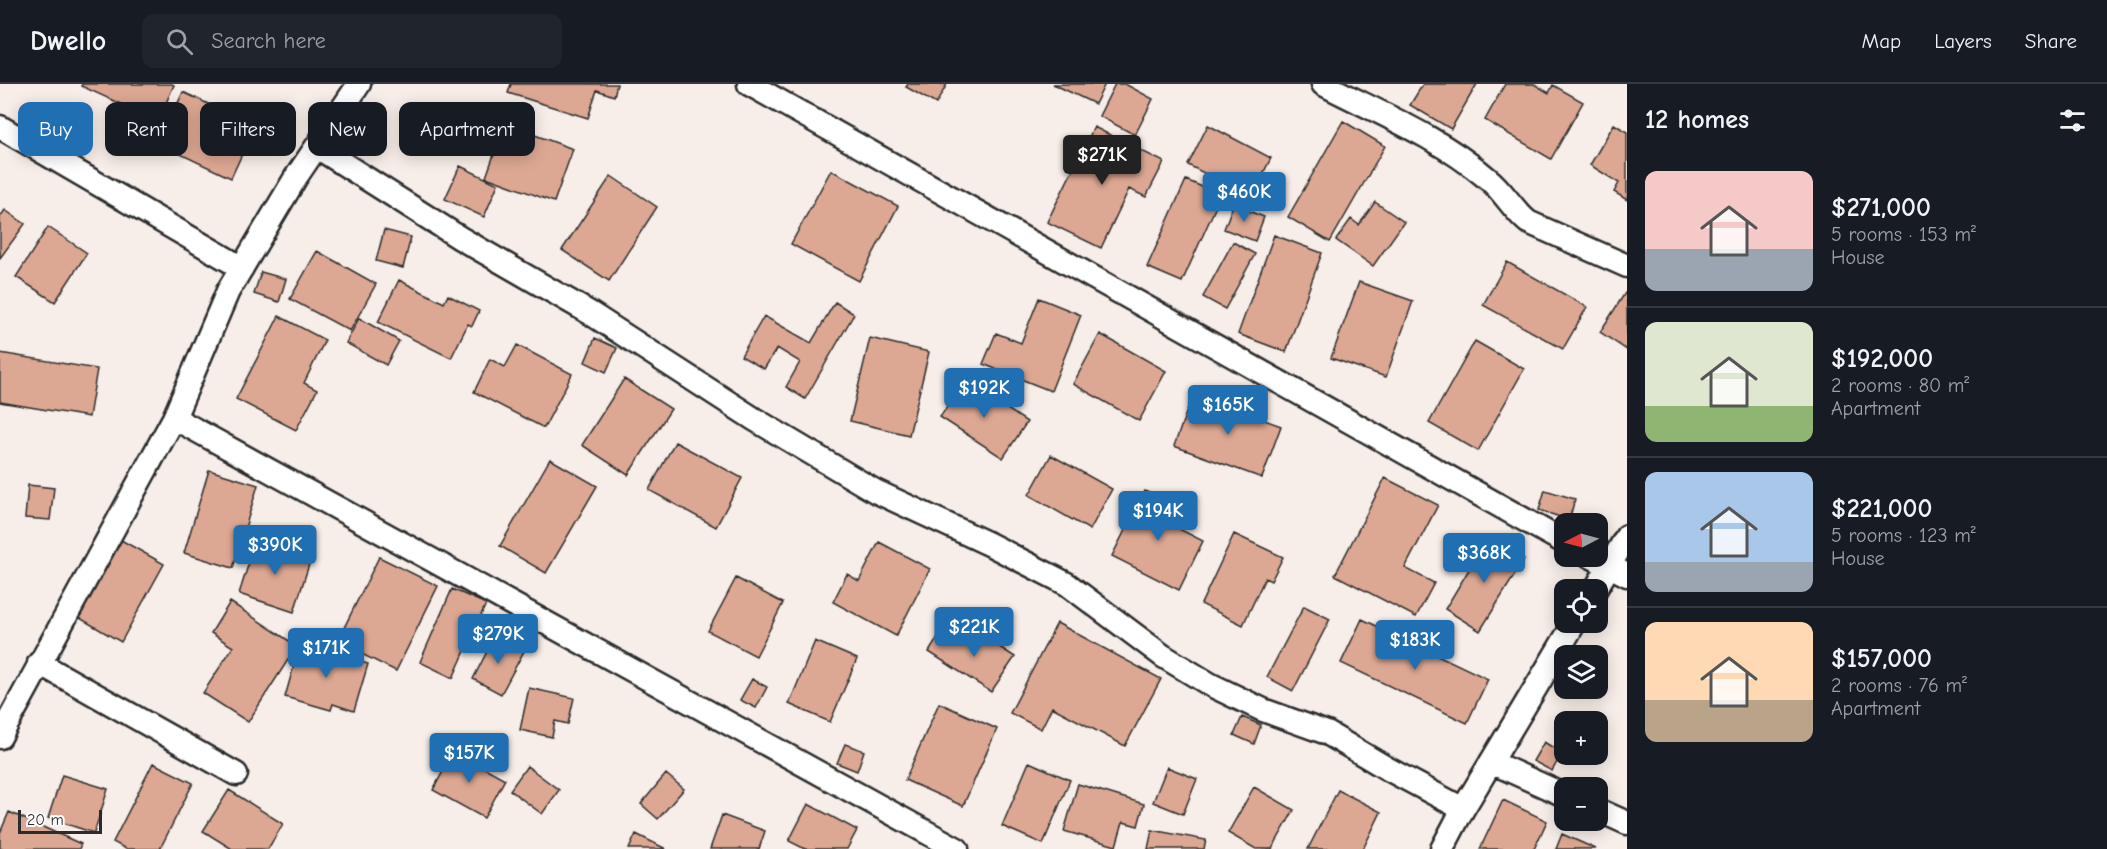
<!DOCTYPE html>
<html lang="en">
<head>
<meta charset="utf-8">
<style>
	body { margin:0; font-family:"Comic Neue",sans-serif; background:#20242c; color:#f1f3f6; height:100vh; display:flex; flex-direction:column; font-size:22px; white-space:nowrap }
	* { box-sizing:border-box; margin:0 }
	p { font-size:20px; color:#9ea1a6 }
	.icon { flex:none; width:33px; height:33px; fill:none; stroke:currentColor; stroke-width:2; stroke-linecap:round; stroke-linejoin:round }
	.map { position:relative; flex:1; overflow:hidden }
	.sheet { display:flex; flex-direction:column; background:#171b24; width:480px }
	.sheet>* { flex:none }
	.top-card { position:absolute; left:18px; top:18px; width:570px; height:54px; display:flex; gap:12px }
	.needle { width:39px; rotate:264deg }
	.controls { position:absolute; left:1554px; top:429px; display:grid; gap:12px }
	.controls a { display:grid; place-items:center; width:54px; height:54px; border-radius:12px; background:#171b24; box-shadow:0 3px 15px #0003; font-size:30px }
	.scale { position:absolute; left:18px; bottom:15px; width:84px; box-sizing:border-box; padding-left:6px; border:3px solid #2b2b2b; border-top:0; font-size:16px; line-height:21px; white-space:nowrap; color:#2b2b2b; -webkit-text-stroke:4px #fff; paint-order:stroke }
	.price { position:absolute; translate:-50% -51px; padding:0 14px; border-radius:6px; background:#1f6fb2; color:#fff; font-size:20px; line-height:39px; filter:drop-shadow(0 2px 3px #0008) }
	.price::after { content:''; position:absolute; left:50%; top:36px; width:18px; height:14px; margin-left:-9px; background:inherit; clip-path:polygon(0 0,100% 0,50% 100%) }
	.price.on { background:#222; color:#fff }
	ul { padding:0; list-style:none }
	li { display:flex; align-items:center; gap:18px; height:150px; padding:0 18px }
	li+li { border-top:2px solid #363941 }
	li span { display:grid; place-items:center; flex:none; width:168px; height:120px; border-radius:12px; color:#555 }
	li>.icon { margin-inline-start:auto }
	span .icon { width:72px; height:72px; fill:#fffc; stroke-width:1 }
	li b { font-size:26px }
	h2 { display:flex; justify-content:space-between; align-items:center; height:72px; padding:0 18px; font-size:26px }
	.pill { padding:0 21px; border-radius:12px; background:#171b24; box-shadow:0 3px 15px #0003; font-size:21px; line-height:54px }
	.pill.on { background:#1f6fb2; color:#fff }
	header { display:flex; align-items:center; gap:36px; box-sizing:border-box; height:84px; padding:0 30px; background:#171b24; border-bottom:2px solid #363941 }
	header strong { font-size:28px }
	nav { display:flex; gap:33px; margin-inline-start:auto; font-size:21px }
	.search { width:420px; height:54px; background:#20242c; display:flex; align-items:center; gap:15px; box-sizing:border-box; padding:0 21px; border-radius:12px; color:#9ea1a6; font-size:22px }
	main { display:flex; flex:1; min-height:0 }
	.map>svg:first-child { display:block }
	.building { fill:#dda893; stroke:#2b2b2b; stroke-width:1.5 }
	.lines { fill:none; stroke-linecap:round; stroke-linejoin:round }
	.street-casing { stroke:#2b2b2b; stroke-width:27 }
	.street { stroke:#fff; stroke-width:22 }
</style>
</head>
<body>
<header>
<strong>Dwello</strong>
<div class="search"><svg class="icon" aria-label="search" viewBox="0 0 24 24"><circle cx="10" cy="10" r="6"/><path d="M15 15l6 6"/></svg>Search here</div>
<nav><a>Map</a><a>Layers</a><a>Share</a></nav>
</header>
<main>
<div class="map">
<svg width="1627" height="765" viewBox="0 0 1627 765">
	<rect width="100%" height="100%" fill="#f8eee9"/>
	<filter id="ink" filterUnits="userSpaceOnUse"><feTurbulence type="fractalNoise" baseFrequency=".0167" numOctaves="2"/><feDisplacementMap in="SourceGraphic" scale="12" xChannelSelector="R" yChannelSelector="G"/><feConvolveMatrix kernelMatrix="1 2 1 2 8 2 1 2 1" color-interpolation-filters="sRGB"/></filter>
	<g filter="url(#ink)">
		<!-- building -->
		<path class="building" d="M82 0H172L174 1 152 50 115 32 121 20 81 2Z
			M511 0H617L614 12 597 6 588 34 508 9Z
			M908 0H947L936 20 906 3Z
			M1053 0H1105L1095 20Z
			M1115 0H1125L1153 15 1135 51 1099 32Z
			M1423 0H1477L1451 45 1410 21Z
			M1505 0H1534L1549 9 1553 1 1583 18 1551 75 1485 36Z
			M183 8 255 42 231 94 159 60Z
			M1343 37 1385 62 1330 158 1288 133Z
			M505 40 573 65 554 118 486 93Z
			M1614 40 1627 48V116L1614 108 1619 99 1590 81Z
			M1208 41 1271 74 1251 113 1188 81Z
			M1094 43 1164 78 1146 113 1129 105 1101 164 1047 138Z
			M460 82 498 100 484 133 445 115Z
			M831 86 898 122 859 197 791 160Z
			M611 92 657 123 609 197 562 166Z
			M1186 96 1221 111 1182 198 1147 183Z
			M1375 118 1404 138 1373 182 1336 156 1351 135 1359 141Z
			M1233 121 1264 133 1255 157 1224 145Z
			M5 126 25 140 0 174V133Z
			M48 143 87 169 55 218 16 193Z
			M384 146 411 153 403 184 376 177Z
			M1274 151 1322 169 1286 268 1238 250Z
			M1233 158 1255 170 1225 225 1203 213Z
			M317 167 376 200 350 247 290 215Z
			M1507 178 1587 223 1563 265 1483 221Z
			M261 188 286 195 279 218 254 210Z
			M399 196 444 219 448 211 479 227 472 242 468 240 451 274 378 238Z
			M1359 198 1413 217 1386 293 1331 274Z
			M1625 209 1627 210V266L1600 248Z
			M1039 214 1081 231 1051 307 983 280 996 249 1021 259Z
			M835 218 854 230 805 315 786 303 800 278 777 264 764 285 741 272 764 232 811 259Z
			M279 232 325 256 304 299 317 306 296 346 236 315Z
			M359 234 399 257 386 281 346 259Z
			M1100 250 1166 287 1139 337 1073 300Z
			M595 254 617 264 606 288 585 278Z
			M870 254 929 268 909 351 850 337Z
			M1475 257 1524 285 1478 367 1429 339Z
			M517 261 572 290 544 344 474 308 490 275 505 283Z
			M0 269 97 285 89 333 0 318Z
			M624 295 671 325 628 391 582 361Z
			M965 297 1027 338 1003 374 940 333Z
			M1193 310 1281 342 1262 394 1174 362Z
			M675 358 742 394 716 443 649 406Z
			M1051 371 1112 405 1090 446 1029 411Z
			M550 375 597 402 546 489 500 462Z
			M209 386 258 401 233 484 184 469Z
			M1385 394 1438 421 1405 484 1434 499 1416 533 1335 491Z
			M28 401 54 404 50 436 25 434Z
			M1545 406 1575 415 1569 436 1539 426Z
			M1145 407 1188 429 1179 445 1203 457 1179 506 1112 472Z
			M1234 450 1283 473 1271 497 1265 494 1243 541 1201 520Z
			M1488 454 1524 476 1480 547 1445 525Z
			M121 456 164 480 121 558 78 533Z
			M256 456 311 474 294 528 239 510Z
			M879 458 930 485 896 552 833 518 847 490 859 497Z
			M379 473 438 502 396 587 337 558Z
			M736 494 783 519 756 572 708 547Z
			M452 505 486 520 453 594 420 578Z
			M230 518 297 562 248 638 203 609 233 563 211 549Z
			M1304 522 1330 535 1293 607 1267 593Z
			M1362 535 1488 595 1467 639 1341 579Z
			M1057 539 1161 595 1125 662 1052 623 1041 645 1010 629Z
			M969 543 1015 573 991 608 929 568 941 548 959 560Z
			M495 552 524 567 501 610 473 595Z
			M815 557 857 575 830 638 789 620Z
			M300 560 368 580 354 627 333 620 331 626 285 613Z
			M752 595 767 603 756 624 740 616Z
			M529 604 574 614 568 640 555 637 552 653 520 646Z
			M939 619 997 645 963 722 905 696Z
			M1242 633 1261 641 1254 660 1234 651Z
			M1544 658 1562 669 1552 687 1533 677Z
			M845 660 864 667 857 687 837 679Z
			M454 667 505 695 484 734 433 706Z
			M1029 678 1070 696 1043 760 1002 742Z
			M153 679 193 699 160 765H126L113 758Z
			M527 682 559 706 542 730 510 706Z
			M1167 683 1197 695 1183 730 1153 718Z
			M666 690 684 705 658 735 641 720Z
			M62 691 108 705 94 749 48 734Z
			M1078 700 1144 720 1138 742 1123 738 1116 762 1064 747Z
			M1254 703 1294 726 1272 765H1256L1228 749Z
			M229 706 283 740 268 765H232L203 747Z
			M1338 706 1381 728 1363 765H1308Z
			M1503 716 1547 737 1534 765H1480Z
			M808 720 857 746 847 765H805L789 757Z
			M9 728 81 760 79 765H0V749Z
			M722 731 765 747 759 765H710Z
			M1152 746 1206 756 1204 765H1148Z
			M636 750 666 765H629Z
			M1562 750 1596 765H1556Z"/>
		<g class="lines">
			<!-- street casing -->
			<g class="street-casing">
				<path id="street" d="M749 0 1564 458
					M1323 0C1379 29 1439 53 1487 94 1503 106 1512 125 1528 138L1627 182
					M0 43 242 184
					M317 63 460 154 590 229 754 335 875 407 989 460 1067 500 1163 572 1211 601 1263 626 1327 649 1388 685 1463 725
					M174 334 957 765
					M1590 472 1627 491
					M1595 506 1627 452
					M39 579 236 690
					M0 653 174 334 228 207 296 93 359 0
					M1491 678 1564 711
					M1598 726 1627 739
					M1442 765 1463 725 1575 538"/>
			</g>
			<!-- street -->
			<use href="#street" class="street"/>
		</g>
	</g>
</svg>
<div class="controls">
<a><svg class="needle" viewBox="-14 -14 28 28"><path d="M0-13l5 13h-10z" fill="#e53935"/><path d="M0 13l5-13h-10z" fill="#9ea1a6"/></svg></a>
<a><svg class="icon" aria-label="locate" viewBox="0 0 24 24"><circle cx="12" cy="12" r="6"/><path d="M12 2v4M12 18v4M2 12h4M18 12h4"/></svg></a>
<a><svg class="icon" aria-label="layers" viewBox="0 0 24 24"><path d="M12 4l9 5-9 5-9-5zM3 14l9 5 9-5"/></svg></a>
<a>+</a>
<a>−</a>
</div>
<div class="scale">20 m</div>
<b class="price on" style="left:1102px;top:102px">$271K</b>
<b class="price" style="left:1244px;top:139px">$460K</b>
<b class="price" style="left:984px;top:335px">$192K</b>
<b class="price" style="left:1228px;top:352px">$165K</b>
<b class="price" style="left:1158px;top:458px">$194K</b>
<b class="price" style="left:275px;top:492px">$390K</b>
<b class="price" style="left:1484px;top:500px">$368K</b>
<b class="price" style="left:974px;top:574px">$221K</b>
<b class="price" style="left:498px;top:581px">$279K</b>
<b class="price" style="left:1415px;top:587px">$183K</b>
<b class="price" style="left:326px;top:595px">$171K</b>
<b class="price" style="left:469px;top:700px">$157K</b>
<div class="top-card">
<a class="pill on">Buy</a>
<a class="pill">Rent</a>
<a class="pill">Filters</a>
<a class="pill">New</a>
<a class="pill">Apartment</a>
</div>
</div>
<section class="sheet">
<h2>12 homes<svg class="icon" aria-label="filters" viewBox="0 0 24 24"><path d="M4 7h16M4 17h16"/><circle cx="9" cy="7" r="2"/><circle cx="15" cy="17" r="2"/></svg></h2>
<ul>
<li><span style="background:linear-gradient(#f6c9c9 65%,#9aa5b1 0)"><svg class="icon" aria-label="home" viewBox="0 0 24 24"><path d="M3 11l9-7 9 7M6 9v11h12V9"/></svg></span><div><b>$271,000</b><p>5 rooms · 153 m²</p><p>House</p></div></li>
<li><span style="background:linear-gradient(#dfe7d0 70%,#8fb573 0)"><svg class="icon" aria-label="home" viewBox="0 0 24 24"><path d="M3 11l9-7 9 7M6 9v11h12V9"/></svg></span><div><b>$192,000</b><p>2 rooms · 80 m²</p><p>Apartment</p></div></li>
<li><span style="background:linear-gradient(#a9c7e8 75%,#9aa5b1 0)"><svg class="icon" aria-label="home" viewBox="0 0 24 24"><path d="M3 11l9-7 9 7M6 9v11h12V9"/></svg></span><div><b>$221,000</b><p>5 rooms · 123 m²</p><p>House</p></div></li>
<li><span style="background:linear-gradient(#ffd9b3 65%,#b9a48a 0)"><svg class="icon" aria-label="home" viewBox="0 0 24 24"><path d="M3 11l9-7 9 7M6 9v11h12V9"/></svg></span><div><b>$157,000</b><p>2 rooms · 76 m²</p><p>Apartment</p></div></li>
</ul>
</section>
</main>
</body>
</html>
